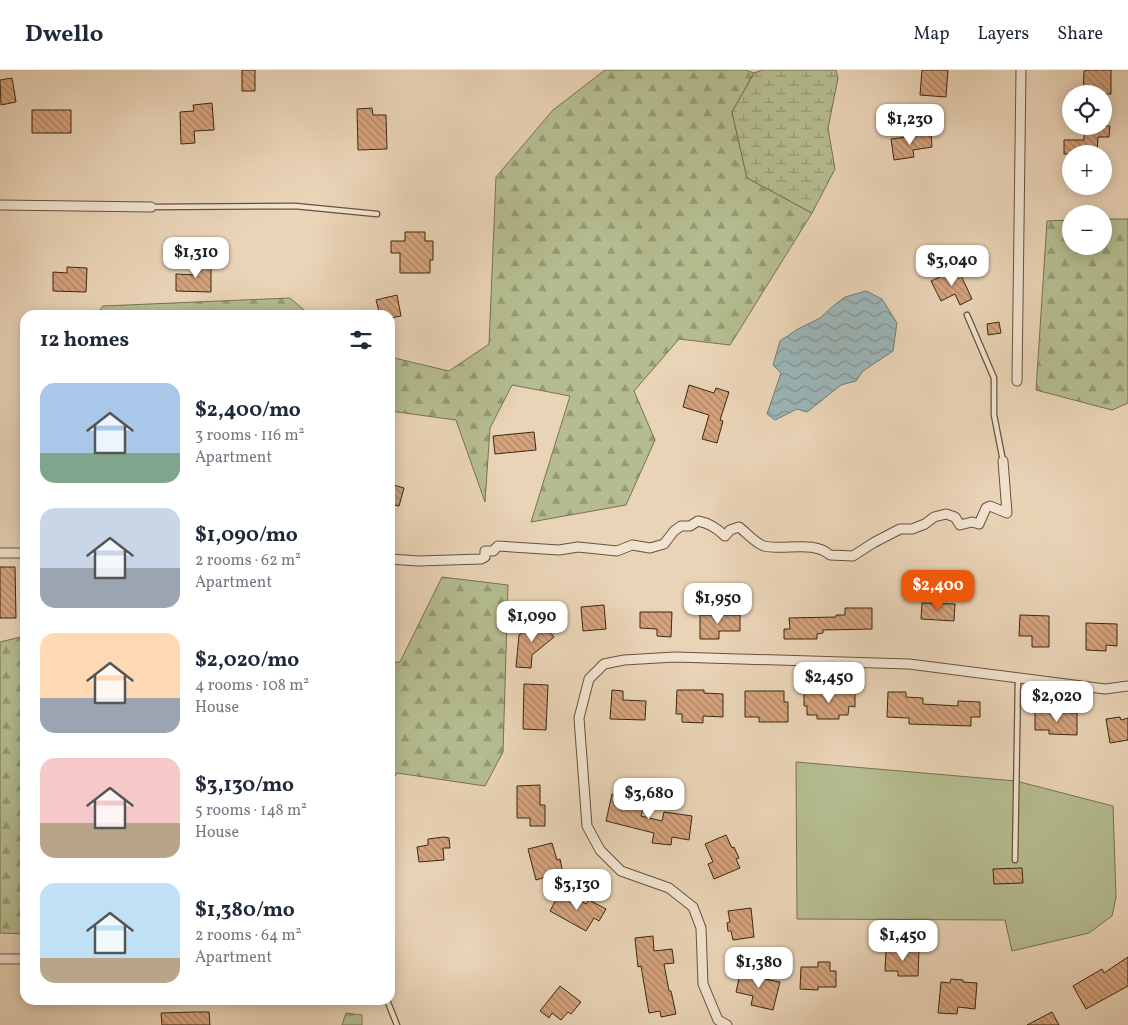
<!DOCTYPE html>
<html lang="en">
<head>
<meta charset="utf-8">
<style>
	body { margin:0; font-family:Vollkorn,serif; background:#f2f2f3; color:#1f2937; height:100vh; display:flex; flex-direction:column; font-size:19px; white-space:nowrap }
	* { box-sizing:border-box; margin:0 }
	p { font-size:16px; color:#747a83 }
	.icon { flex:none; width:28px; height:28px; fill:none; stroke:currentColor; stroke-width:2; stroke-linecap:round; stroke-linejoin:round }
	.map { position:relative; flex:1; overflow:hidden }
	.drawer { position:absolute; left:20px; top:240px; width:375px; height:695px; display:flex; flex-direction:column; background:#fff; border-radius:15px; box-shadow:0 2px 12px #0003 }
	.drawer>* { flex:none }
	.controls { position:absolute; left:1062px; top:15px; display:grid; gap:10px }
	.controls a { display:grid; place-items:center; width:50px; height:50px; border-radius:50%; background:#fff; box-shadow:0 2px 12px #0003; font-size:25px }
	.price { position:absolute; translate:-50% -42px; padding:0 11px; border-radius:10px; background:#fff; color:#222; font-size:16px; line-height:32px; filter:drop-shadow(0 1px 2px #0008) }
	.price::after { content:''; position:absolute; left:50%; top:30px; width:15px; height:11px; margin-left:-8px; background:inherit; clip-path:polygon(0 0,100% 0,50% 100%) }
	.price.current { background:#ea580c; color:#fff }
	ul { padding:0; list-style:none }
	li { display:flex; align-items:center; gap:15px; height:125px; padding:0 20px }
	li span { display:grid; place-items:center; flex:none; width:140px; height:100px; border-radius:15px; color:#555 }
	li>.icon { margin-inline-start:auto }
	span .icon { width:60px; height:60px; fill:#fffc; stroke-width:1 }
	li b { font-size:21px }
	h2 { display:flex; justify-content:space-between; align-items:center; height:60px; padding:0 20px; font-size:21px }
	header { display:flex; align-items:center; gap:30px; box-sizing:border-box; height:70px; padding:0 25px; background:#fff; border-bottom:1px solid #e0e1e3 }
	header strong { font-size:24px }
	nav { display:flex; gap:28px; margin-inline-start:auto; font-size:18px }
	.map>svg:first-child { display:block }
	.green { fill:#b5bd90; stroke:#797250 }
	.forest { fill:url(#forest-firs); stroke:#797250 }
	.wetland { fill:url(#wetland-marsh); stroke:#797250 }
	.water { fill:url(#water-waves); stroke:#757d75 }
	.building { fill:url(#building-back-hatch); stroke:#3d2710 }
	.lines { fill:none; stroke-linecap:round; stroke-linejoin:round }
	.lane-casing { stroke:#68523a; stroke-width:7 }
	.street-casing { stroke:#68523a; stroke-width:11 }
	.lane { stroke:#f1e3d0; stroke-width:4.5 }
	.street { stroke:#f1e3d0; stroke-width:9 }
</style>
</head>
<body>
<header>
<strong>Dwello</strong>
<nav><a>Map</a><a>Layers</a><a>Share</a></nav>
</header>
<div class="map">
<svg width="1128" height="955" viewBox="0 0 1128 955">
	<defs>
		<pattern id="forest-firs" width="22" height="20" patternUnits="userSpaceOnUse" patternTransform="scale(1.25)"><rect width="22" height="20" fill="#b5bd90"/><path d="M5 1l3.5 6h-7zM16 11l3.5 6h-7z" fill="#949a74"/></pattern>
		<pattern id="wetland-marsh" width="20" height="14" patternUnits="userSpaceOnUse" patternTransform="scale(1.25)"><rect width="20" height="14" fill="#b5bd90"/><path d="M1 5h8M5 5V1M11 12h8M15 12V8" fill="none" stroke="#949a74"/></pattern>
		<pattern id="water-waves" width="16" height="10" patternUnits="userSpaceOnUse" patternTransform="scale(1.25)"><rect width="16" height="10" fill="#9bb6b8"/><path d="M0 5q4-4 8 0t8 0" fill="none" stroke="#809494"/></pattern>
		<pattern id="building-back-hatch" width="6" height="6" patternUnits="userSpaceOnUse" patternTransform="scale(1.25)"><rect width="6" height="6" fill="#d5a37d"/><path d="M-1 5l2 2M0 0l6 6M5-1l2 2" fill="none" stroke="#ae8565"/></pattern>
	</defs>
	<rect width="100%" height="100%" fill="#ead4b7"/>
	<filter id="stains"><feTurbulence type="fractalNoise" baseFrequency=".004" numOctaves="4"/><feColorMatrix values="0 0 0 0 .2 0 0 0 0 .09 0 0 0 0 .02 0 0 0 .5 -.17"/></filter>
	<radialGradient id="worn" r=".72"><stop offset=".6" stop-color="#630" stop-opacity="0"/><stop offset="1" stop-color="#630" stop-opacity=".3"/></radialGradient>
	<!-- green -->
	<path class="green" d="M796 692 1016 711 1113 736 1116 827 1112 846 1089 863 1012 881 1005 850 797 849Z"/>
	<!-- forest -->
	<path class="forest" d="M605 0H745L754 3 732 42 747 108 812 143 730 275 679 269 634 321 655 370 626 435 531 452 570 326 512 315 490 358 485 432 456 350 390 341V287L449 301 489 274 496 107 553 40Z
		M1104 149H1128V333L1112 340 1036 320 1047 151 1071 150V176H1104Z
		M290 228 310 245H96L103 236Z
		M442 507 508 515 503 682 485 716 397 703 390 714V593L400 592Z
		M25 566V864L0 863V572Z
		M346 943 362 945V955H342Z"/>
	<!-- wetland -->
	<path class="wetland" d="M762 0H836L838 8 828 58 835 99 812 143 747 108 732 42 754 3Z"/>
	<!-- water -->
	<path class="water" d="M866 221 882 229 897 253 893 281 863 301 856 311 841 315 807 342 797 339 775 350 767 344 781 303 773 295 780 271 798 259 820 248 832 237 845 227Z"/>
	<!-- building -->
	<path class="building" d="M242 0H255V21H242Z
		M922 0H948L946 27 920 25Z
		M1086 0H1111V24H1083L1084 1H1086Z
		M12 8 16 32 1 35 0 10Z
		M212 33 214 60 194 61 195 73 181 74 180 42 194 41 193 35Z
		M372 38 373 45H386L387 79 358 80 357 39Z
		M32 40H71V63H32Z
		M1084 56H1110L1109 67H1098L1097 84H1064V70H1084Z
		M931 64 932 77 913 80 914 87 894 90 891 69Z
		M405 162H425V171H433V190H430V203H400V183H391V171H405Z
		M196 191 211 192V222L176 221V204L196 205Z
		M67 197 87 198 86 222 53 221V202L67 203Z
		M958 199 972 229 960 235 955 224 941 231 931 211Z
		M397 225 401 246 390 248V245H380L376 230Z
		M999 252 1001 263 988 265 987 254Z
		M689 315 714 323 716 318 729 322 720 350 723 351 717 373 702 369 709 345 683 337Z
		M534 362 536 380 495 384 493 366Z
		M390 414 404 418 399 436 390 434Z
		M0 497H15L16 548H0Z
		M922 533 955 534 954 551 921 549Z
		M604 535 606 559 583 561 581 537Z
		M845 538H872V559L823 560V563L817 564V569H784V559H790L789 548 836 547V545H845Z
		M640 542H672L671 567 657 566V559L640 558Z
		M700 545H740V561H719V569H700Z
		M1020 545 1049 546V577H1032V566H1019Z
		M540 549 554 567 532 585 531 598 516 597 519 565Z
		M1086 553 1117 554V576L1106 575V581L1086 580Z
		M524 614 548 615 546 660 523 659Z
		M612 620 623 621V630L646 631 645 650 610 649Z
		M677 620H704V623L723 624V647L703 646V653L682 652V644H676Z
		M745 621H784V632H788V652H759V647H745Z
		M804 621 855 622V637L849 636 848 645H839V649H817V645H807V636H804Z
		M888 622H906V627L923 628V634L958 636V631L980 632V647H971V656L909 654V648L887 647Z
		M1035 642 1077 643V665L1049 664V660H1035Z
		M1120 647 1121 650 1128 648V670L1110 673 1106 649Z
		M540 715V735H545V756H530V748H517V716Z
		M612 724 645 732 641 746 662 751 664 742 692 746 689 770 672 767 671 775 652 773 654 763 606 751Z
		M726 765 732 778 734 777 739 788 736 789 740 798 714 809 708 794 713 792 705 774Z
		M444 767 449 768 450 778H443L444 790 419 792 417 777 428 775V769Z
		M552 773 557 790 560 789 564 808 550 811 549 806 536 810 528 779Z
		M1022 798 1023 813 994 814 993 799Z
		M561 820 586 834 589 830 606 839 599 851 594 848 586 861 550 841Z
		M751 838 754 867 733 870 731 861H728L727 853 730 852 728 841Z
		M653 866 654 881 672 879 674 893 664 894 669 921H671L676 944 661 947 660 941 649 943 641 896 638 897 635 868Z
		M897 878 919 879 918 906H898V901H885L886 881H897Z
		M1128 887V916L1086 939 1073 916 1102 899 1104 903Z
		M818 892H830V901H836V917H818V920L800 919 801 897H818Z
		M741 900 766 906 765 909 780 912 773 940 751 935 753 926 736 922Z
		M951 909 963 910V912L977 913 975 939 958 937 957 944 938 943 941 912 950 913Z
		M560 916 581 932 571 944 568 942 561 950 552 943 549 948 540 941Z
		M194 942H209L210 955H162L161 943Z
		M1052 942 1059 955H1027Z"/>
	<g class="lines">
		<!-- lane casing -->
		<g class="lane-casing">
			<path id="lane" d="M151 137 295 136 377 144
				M967 245 994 308V345L1003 391
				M1015 790 1018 609
				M387 930 397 955"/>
		</g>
		<!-- street casing -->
		<g class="street-casing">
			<path id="street" d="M0 135 151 137
				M1017 311 1021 0
				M0 483H25
				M390 489 418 491 481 489 485 487V481H493L498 476 559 480 578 477 617 481 632 475 650 478 664 474 674 461 681 456H690L698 451C709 453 717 458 725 466L730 460 739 457C747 463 755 473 764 476 785 481 813 470 830 485L853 486 873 473 900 459H912L925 454 934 447 946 444 955 447 960 455 972 452 979 454 986 438 990 436 1007 443 1003 391
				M0 889H25
				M727 955 718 950 703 914 701 858 693 837 669 818 621 801 600 780 587 756 579 648 589 609 604 594 624 590 675 587 909 594 1105 619 1128 616"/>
		</g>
		<!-- lane -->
		<use href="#lane" class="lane"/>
		<!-- street -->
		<use href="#street" class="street"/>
	</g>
	<rect width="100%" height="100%" filter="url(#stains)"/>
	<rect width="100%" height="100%" fill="url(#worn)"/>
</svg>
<div class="controls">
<a><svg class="icon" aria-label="locate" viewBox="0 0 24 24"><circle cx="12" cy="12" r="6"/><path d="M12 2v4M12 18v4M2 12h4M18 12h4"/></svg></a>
<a>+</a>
<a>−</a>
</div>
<b class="price" style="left:910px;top:76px">$1,230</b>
<b class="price" style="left:196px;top:209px">$1,310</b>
<b class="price" style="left:952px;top:217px">$3,040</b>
<b class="price current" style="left:938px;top:542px">$2,400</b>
<b class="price" style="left:718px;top:555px">$1,950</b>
<b class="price" style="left:532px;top:573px">$1,090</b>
<b class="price" style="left:829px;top:634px">$2,450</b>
<b class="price" style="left:1057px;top:653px">$2,020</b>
<b class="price" style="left:649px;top:750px">$3,680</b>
<b class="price" style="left:577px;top:841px">$3,130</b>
<b class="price" style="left:903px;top:892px">$1,450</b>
<b class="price" style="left:759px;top:919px">$1,380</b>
<section class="drawer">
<h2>12 homes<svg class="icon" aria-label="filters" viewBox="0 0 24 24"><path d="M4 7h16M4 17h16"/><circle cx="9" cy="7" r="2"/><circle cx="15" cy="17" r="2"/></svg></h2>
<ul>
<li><span style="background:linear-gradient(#a9c7e8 70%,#7fa58c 0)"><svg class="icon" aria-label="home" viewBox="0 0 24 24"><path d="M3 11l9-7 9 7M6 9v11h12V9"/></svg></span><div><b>$2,400/mo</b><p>3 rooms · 116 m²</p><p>Apartment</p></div></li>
<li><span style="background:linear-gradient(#c9d6e8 60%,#9aa5b1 0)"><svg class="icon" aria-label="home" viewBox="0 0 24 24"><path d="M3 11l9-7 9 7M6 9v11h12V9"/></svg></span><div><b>$1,090/mo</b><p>2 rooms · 62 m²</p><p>Apartment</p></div></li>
<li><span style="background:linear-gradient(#ffd9b3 65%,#9aa5b1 0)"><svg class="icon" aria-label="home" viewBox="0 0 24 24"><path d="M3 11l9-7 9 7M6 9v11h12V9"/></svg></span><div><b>$2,020/mo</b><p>4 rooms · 108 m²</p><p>House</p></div></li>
<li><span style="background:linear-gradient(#f6c9c9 65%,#b9a48a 0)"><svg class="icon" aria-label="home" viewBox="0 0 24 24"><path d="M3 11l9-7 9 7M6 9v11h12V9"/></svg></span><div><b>$3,130/mo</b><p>5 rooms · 148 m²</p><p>House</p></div></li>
<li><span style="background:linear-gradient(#bfe0f5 75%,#b9a48a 0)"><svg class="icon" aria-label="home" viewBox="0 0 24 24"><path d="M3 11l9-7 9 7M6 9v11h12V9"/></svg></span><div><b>$1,380/mo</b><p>2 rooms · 64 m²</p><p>Apartment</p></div></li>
</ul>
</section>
</div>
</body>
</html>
